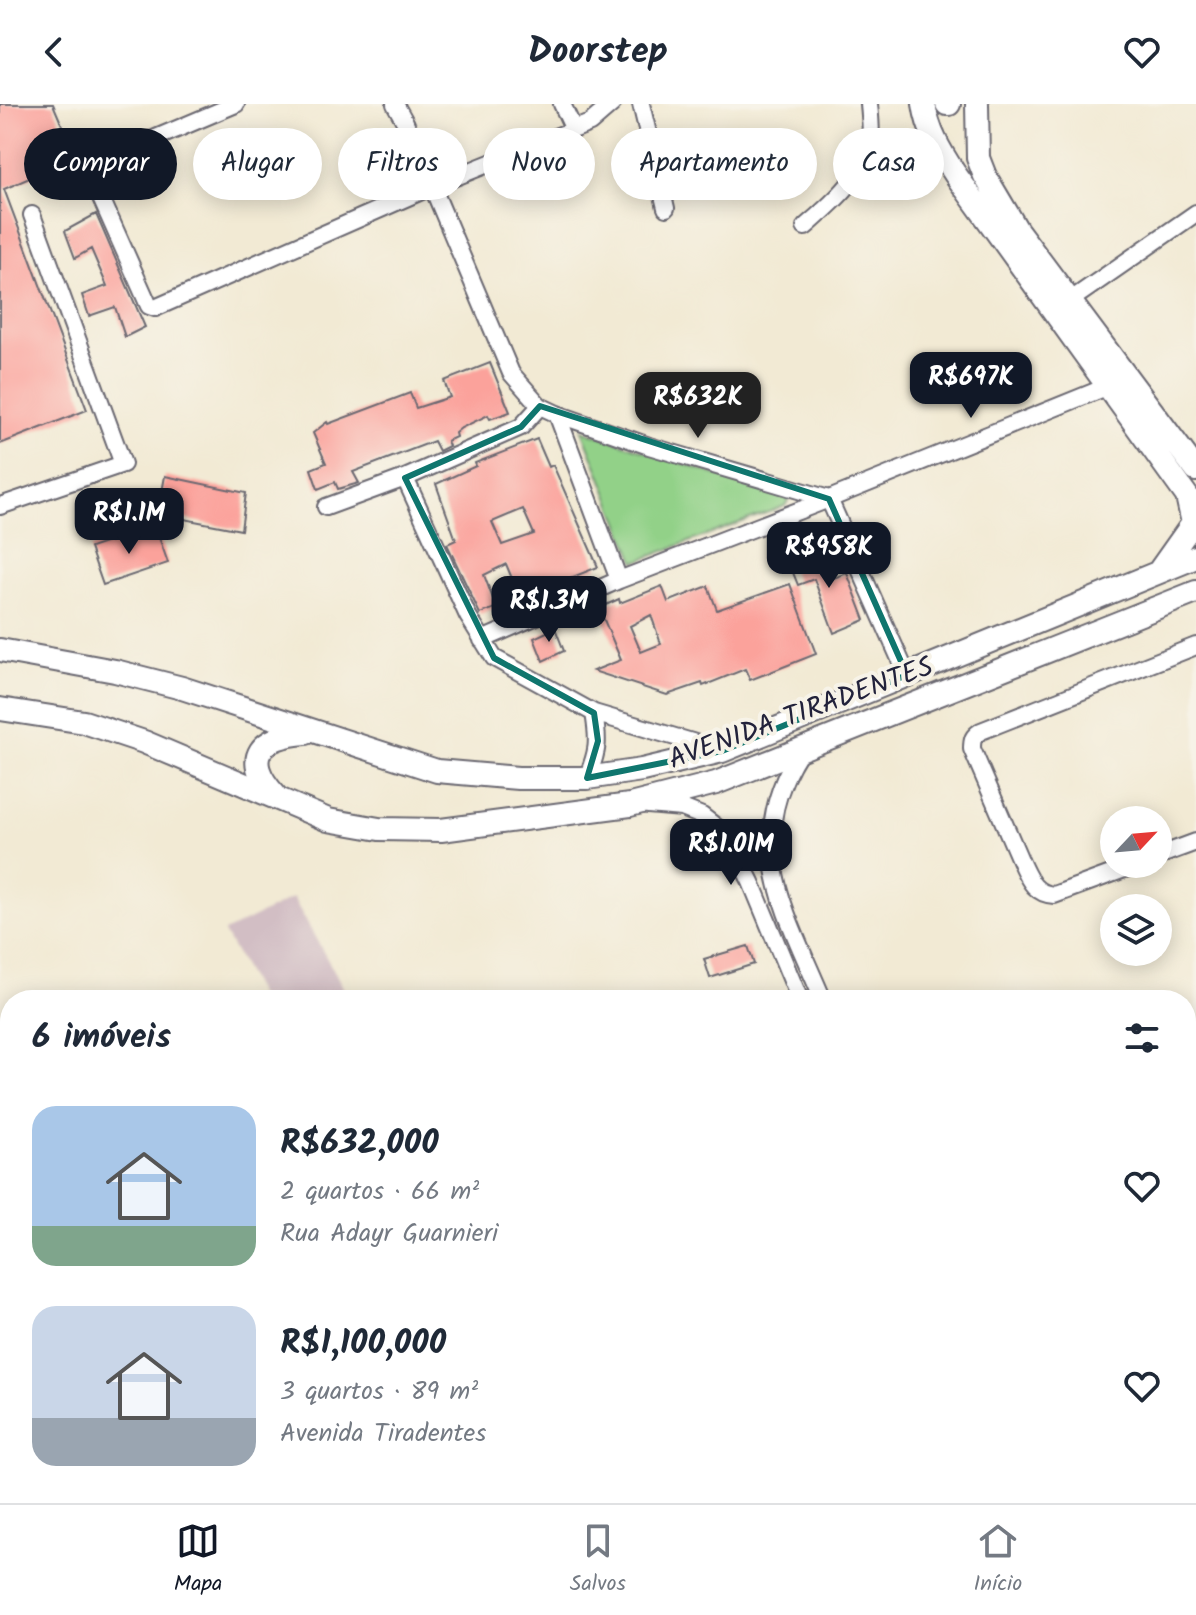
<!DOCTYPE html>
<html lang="pt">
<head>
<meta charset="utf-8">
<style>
	body { margin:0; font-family:Kalam,sans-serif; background:#f2f2f3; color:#1f2937; height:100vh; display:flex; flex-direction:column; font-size:30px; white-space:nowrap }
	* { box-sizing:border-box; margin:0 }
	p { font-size:26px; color:#747a83 }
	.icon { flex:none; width:44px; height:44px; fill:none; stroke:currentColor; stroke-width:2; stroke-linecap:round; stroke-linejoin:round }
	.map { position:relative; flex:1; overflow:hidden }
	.panel { position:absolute; left:0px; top:886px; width:1196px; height:514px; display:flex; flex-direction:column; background:#fff; border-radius:32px 32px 0 0; box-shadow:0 4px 20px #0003 }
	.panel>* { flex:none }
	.banner { position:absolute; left:24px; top:24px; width:1148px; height:72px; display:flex; gap:16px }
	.needle { width:52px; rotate:64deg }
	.controls { position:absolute; left:1100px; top:702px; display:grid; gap:16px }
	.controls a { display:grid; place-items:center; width:72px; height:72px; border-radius:50%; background:#fff; box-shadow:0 4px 20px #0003; font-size:40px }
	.price { position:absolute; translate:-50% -68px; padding:0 18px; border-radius:16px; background:#111827; color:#fff; font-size:26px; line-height:52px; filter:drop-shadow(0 2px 4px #0008) }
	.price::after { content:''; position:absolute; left:50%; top:48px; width:24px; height:18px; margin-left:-12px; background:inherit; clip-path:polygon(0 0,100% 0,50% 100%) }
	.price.on { background:#222; color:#fff }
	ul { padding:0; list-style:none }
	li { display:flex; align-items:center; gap:24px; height:200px; padding:0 32px }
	li span { display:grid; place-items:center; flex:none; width:224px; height:160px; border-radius:24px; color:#555 }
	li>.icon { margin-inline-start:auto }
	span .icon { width:96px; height:96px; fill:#fffc; stroke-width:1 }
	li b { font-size:34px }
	h2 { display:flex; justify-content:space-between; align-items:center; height:96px; padding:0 32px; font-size:34px }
	.chip { padding:0 28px; border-radius:36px; background:#fff; box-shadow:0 4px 20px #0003; font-size:28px; line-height:72px }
	.chip.on { background:#111827; color:#fff }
	header { display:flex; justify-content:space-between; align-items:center; height:104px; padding:0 32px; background:#fff; font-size:36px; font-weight:700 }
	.menu { display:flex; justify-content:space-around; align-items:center; height:112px; border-top:2px solid #e0e1e3; background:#fff; font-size:22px; color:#747a83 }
	.menu a { display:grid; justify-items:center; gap:4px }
	.menu .on { color:#111827 }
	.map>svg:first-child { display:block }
	.industrial { fill:#d2bec4 }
	.green { fill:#92d188; stroke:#5a7a62; stroke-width:2 }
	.building { fill:#fba29b; fill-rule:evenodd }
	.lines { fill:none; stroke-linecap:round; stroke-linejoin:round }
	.minor-casing { stroke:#6b6871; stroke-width:20 }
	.major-casing { stroke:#6b6871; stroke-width:26 }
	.minor { stroke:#fff; stroke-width:16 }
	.major { stroke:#fff; stroke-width:22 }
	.marked { fill:none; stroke:#0f766e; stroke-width:6; stroke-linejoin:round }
	.labels { text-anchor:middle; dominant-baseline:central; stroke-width:8; stroke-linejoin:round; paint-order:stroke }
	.street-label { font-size:28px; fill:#22223b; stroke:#f7f3e8 }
</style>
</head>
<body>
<header><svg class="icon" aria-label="back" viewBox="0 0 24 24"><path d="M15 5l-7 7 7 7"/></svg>Doorstep<svg class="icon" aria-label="heart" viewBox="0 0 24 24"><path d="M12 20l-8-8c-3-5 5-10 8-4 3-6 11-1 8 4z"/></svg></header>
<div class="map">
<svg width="1196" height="1399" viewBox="0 0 1196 1399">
	<rect width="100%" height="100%" fill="#f7f3e8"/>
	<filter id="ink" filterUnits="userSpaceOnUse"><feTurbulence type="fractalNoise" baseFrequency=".0125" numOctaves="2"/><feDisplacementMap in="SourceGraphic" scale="16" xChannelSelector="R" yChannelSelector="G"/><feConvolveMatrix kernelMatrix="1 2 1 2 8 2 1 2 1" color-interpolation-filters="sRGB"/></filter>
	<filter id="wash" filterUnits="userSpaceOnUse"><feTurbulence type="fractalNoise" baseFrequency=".006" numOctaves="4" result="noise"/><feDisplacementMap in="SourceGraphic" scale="32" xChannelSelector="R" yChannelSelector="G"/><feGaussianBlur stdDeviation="1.8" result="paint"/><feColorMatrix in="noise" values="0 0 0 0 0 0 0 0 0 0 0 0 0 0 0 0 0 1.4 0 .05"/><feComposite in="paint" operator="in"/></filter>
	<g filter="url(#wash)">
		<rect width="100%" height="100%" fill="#f2ead4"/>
		<!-- industrial -->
		<path class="industrial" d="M293 794 350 896H261L224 828Z"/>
		<!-- green -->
		<path class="green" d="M582 326 789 395 785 402 635 458Z"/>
		<g id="blocks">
			<!-- building -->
			<path class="building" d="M0 0H53L76 54 4 85 87 306 0 340Z
				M96 110 145 223 125 233 115 203 89 212 82 191 107 182 91 145 75 154 65 127Z
				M490 259 510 308 490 315 488 311 461 324 455 329 456 333 447 337 449 342 439 347 434 337 353 368 359 379 338 385 335 378 318 385 311 365 326 359 313 329 327 318 328 320 410 289 416 304 450 293 444 277Z
				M537 335 549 363 553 361 598 463 480 510 447 440 456 436 436 380 476 362 475 359ZM523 405 534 430 502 441 492 418ZM506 460 516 484 493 495 484 471Z
				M165 372 246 389 241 426 158 410Z
				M155 422 168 459 103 481 90 444Z
				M818 444 831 475 847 469 865 516 834 529 814 475 798 481 788 456Z
				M790 480 816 550 750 576 745 565 703 582 702 579 667 591 593 567 621 556 599 504 619 495 620 499 662 482 668 498 708 482 717 506ZM651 511 661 540 641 548 630 522Z
				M555 524 564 547 543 557 534 534Z
				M748 842 754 860 710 874 704 855Z"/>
		</g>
	</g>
	<g filter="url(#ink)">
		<use href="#blocks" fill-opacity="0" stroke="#6b6871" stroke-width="2"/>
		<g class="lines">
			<!-- minor casing -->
			<g class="minor-casing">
				<path id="minor" d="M236 0 92 61 89 67 149 202 155 204 433 82 590 19 612 0
					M395 0 405 18 511 269 540 302 557 310 649 342 829 395
					M562 0 574 26
					M641 0 666 104
					M805 123C831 100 863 74 870 38 872 27 870 12 869 0
					M1071 196 1196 109
					M557 310 619 476
					M405 374 468 512 494 554 594 609 719 646
					M829 395 907 571
					M0 402 123 360 32 111
					M326 403 405 374 521 323 540 302
					M482 536 619 476 829 395 1116 279
					M800 647C741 739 786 807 823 896
					M587 674C598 647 599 638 594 609
					M648 701 682 704 702 712 728 732 751 778 800 896
					M1158 752 1196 738
					M1138 760 1054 791C1036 790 1030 778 1023 763L972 645C972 635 973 632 981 627L1196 542
					M184 1390V1399
					M953 1390 954 1399
					M988 1390V1399
					M1095 1390 1149 1399
					M94 1399 101 1390
					M866 1399 868 1390
					M927 1399 935 1390
					M1179 1399 1196 1389"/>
			</g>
			<!-- major casing -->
			<g class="major-casing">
				<path id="major" d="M924 0C928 27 940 47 955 70L1187 392 1193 419 1159 467
					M947 0H949
					M977 0 978 54 985 72 1017 126 1196 366
					M0 546 115 567 182 584 437 667 518 674H587L642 666 722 647 1196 453
					M0 605 84 618 144 638 328 716 379 725 441 726 630 701 716 679 1196 488
					M275 691C240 653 261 632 306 629"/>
			</g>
			<!-- minor -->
			<use href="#minor" class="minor"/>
			<!-- major -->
			<use href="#major" class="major"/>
		</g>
	</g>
	<!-- marked area -->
	<path class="marked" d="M540 302 829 395 907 571 722 647 587 674 598 637 594 609 494 554 405 374 521 323Z"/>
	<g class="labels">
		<!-- street labels -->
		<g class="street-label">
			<text transform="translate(801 610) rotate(-20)">AVENIDA TIRADENTES</text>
		</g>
	</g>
</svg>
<div class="controls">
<a><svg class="needle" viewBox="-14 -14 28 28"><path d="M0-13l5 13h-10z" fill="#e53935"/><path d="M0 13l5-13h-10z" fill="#747a83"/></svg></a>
<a><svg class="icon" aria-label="layers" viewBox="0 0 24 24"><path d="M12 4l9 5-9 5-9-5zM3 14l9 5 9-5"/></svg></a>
</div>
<b class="price" style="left:971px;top:316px">R$697K</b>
<b class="price on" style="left:698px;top:336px">R$632K</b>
<b class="price" style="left:129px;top:452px">R$1.1M</b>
<b class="price" style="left:829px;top:486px">R$958K</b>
<b class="price" style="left:549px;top:540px">R$1.3M</b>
<b class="price" style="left:731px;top:783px">R$1.01M</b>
<div class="banner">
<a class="chip on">Comprar</a>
<a class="chip">Alugar</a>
<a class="chip">Filtros</a>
<a class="chip">Novo</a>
<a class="chip">Apartamento</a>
<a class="chip">Casa</a>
</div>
<section class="panel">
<h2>6 imóveis<svg class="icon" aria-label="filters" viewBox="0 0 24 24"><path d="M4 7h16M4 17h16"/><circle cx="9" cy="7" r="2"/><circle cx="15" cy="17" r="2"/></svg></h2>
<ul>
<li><span style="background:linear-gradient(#a9c7e8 75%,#7fa58c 0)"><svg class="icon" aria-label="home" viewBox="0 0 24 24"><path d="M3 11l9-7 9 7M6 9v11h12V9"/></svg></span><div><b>R$632,000</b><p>2 quartos · 66 m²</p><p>Rua Adayr Guarnieri</p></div><svg class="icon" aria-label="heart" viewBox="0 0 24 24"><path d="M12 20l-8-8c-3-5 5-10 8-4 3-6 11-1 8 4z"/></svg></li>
<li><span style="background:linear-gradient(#c9d6e8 70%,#9aa5b1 0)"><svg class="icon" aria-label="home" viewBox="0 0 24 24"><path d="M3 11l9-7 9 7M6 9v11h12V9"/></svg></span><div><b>R$1,100,000</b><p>3 quartos · 89 m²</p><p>Avenida Tiradentes</p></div><svg class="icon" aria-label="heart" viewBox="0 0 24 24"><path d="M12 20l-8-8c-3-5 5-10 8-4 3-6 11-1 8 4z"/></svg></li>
</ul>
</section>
</div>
<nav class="menu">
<a class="on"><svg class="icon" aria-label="map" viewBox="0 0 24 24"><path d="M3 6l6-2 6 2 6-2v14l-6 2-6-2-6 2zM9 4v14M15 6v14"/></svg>Mapa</a>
<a><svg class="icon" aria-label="saved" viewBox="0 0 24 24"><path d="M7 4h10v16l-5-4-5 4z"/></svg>Salvos</a>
<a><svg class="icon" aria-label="home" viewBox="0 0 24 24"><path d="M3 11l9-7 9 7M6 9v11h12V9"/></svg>Início</a>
</nav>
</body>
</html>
